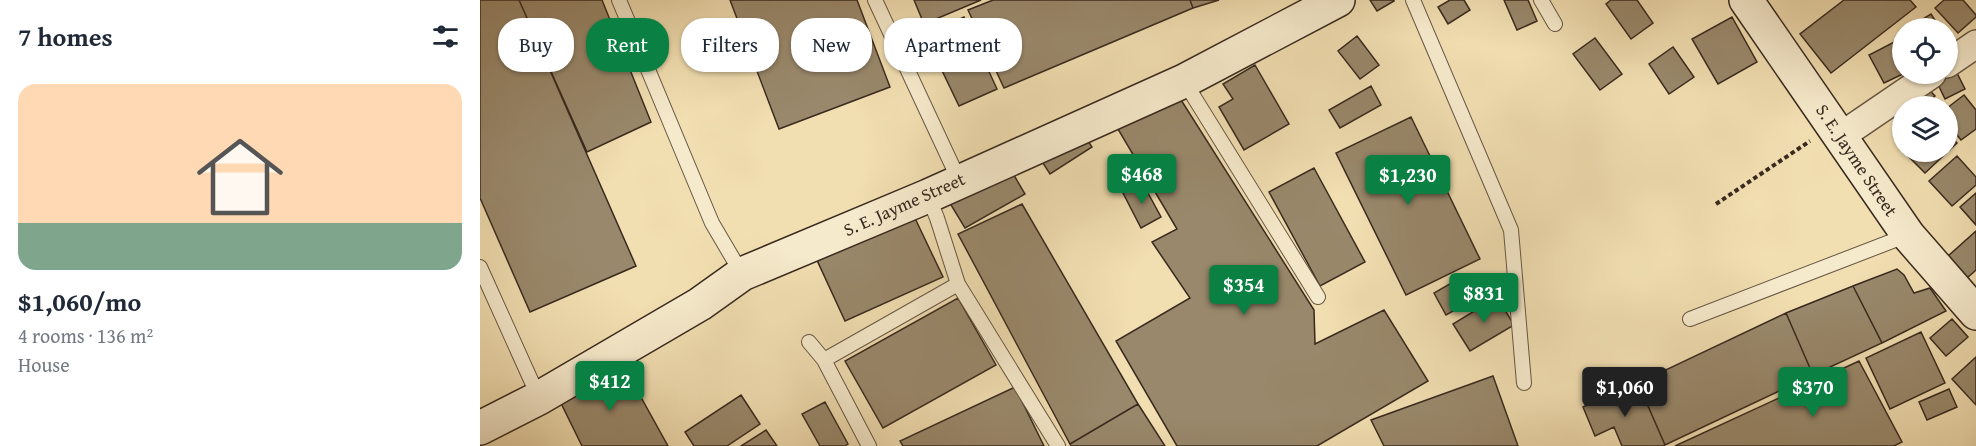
<!DOCTYPE html>
<html lang="en">
<head>
<meta charset="utf-8">
<style>
	body { margin:0; font-family:"Gentium Book Plus",serif; background:#f6f6f7; color:#1f2937; height:100vh; display:flex; flex-direction:column; font-size:22px; white-space:nowrap }
	* { box-sizing:border-box; margin:0 }
	p { font-size:20px; color:#747a83 }
	.icon { flex:none; width:33px; height:33px; fill:none; stroke:currentColor; stroke-width:2; stroke-linecap:round; stroke-linejoin:round }
	.map { position:relative; flex:1; overflow:hidden }
	.drawer { display:flex; flex-direction:column; background:#fff; width:480px }
	.drawer>* { flex:none }
	.top-card { position:absolute; left:18px; top:18px; width:570px; height:54px; display:flex; gap:12px }
	.tools { position:absolute; left:1412px; top:18px; display:grid; gap:12px }
	.tools a { display:grid; place-items:center; width:66px; height:66px; border-radius:50%; background:#fff; box-shadow:0 2px 4px #0004; font-size:30px }
	.price { position:absolute; translate:-50% -51px; padding:0 14px; border-radius:6px; background:#0b8043; color:#fff; font-size:20px; line-height:39px; filter:drop-shadow(0 2px 3px #0008) }
	.price::after { content:''; position:absolute; left:50%; top:36px; width:18px; height:14px; margin-left:-9px; background:inherit; clip-path:polygon(0 0,100% 0,50% 100%) }
	.price.selected { background:#222; color:#fff }
	ul { padding:0; list-style:none }
	li { display:grid; align-content:center; gap:12px; height:318px; padding:0 18px }
	li span { display:grid; place-items:center; height:186px; border-radius:18px; color:#555 }
	li>.icon { margin-inline-start:auto }
	span .icon { width:108px; height:108px; fill:#fffc; stroke-width:1 }
	li b { font-size:26px }
	h2 { display:flex; justify-content:space-between; align-items:center; height:72px; padding:0 18px; font-size:26px }
	.pill { padding:0 21px; border-radius:24px; background:#fff; box-shadow:0 2px 4px #0004; font-size:21px; line-height:54px }
	.pill.selected { background:#0b8043; color:#fff }
	main { display:flex; flex:1; min-height:0 }
	.map>svg:first-child { display:block }
	.building { fill:#99886b; stroke:#392a1f; stroke-width:1.5 }
	.lines { fill:none; stroke-linecap:round; stroke-linejoin:round }
	.lane-casing { stroke:#675744; stroke-width:16 }
	.street-casing { stroke:#675744; stroke-width:30 }
	.secondary-casing { stroke:#392a1f; stroke-width:36 }
	.path { stroke:#392a1f; stroke-width:4; stroke-dasharray:4.5 3; stroke-linecap:butt }
	.lane { stroke:#f6eacc; stroke-width:14 }
	.street { stroke:#f6eacc; stroke-width:27 }
	.secondary { stroke:#f6eacc; stroke-width:33 }
	.labels { text-anchor:middle; dominant-baseline:central; stroke-width:6; stroke-linejoin:round; paint-order:stroke }
	.street-label { font-size:18px; fill:#392a1f; stroke:#f6eacc }
</style>
</head>
<body>
<main>
<section class="drawer">
<h2>7 homes<svg class="icon" aria-label="filters" viewBox="0 0 24 24"><path d="M4 7h16M4 17h16"/><circle cx="9" cy="7" r="2"/><circle cx="15" cy="17" r="2"/></svg></h2>
<ul>
<li><span style="background:linear-gradient(#ffd9b3 75%,#7fa58c 0)"><svg class="icon" aria-label="home" viewBox="0 0 24 24"><path d="M3 11l9-7 9 7M6 9v11h12V9"/></svg></span><div><b>$1,060/mo</b><p>4 rooms · 136 m²</p><p>House</p></div></li>
</ul>
</section>
<div class="map">
<svg width="1496" height="446" viewBox="0 0 1496 446">
	<rect width="100%" height="100%" fill="#f1deb1"/>
	<filter id="stains"><feTurbulence type="fractalNoise" baseFrequency=".00333" numOctaves="4"/><feColorMatrix values="0 0 0 0 .2 0 0 0 0 .09 0 0 0 0 .02 0 0 0 .5 -.17"/></filter>
	<radialGradient id="worn" r=".72"><stop offset=".6" stop-color="#630" stop-opacity="0"/><stop offset="1" stop-color="#630" stop-opacity=".3"/></radialGradient>
	<!-- building -->
	<path class="building" d="M0 0H39L156 266 50 312 0 198Z
		M39 0H122L171 122 107 152Z
		M250 0H377L410 87 299 129Z
		M434 0H501L444 24Z
		M513 0H710L713 8 524 88 488 10Z
		M710 0H739L713 8Z
		M890 0H914V1L897 11Z
		M970 0H984L990 10 968 24 958 7Z
		M1024 0H1048L1057 21 1037 30Z
		M1131 0H1157L1173 23 1151 39 1126 4Z
		M1364 0H1430L1436 7 1351 73 1320 34Z
		M1464 0H1483L1496 15V17L1478 33 1455 8Z
		M1451 14 1460 28H1428Z
		M484 17 517 89 479 106 445 35Z
		M1252 17 1277 62 1238 84 1212 39Z
		M877 36 899 65 880 79 858 51Z
		M1115 38 1142 74 1120 90 1093 54Z
		M1422 38 1423 74 1404 83 1389 55Z
		M1193 47 1214 77 1189 94 1169 64Z
		M775 65 809 124 764 150 739 107 753 99 743 84Z
		M1475 69 1485 89 1465 99 1455 78Z
		M1444 84 1455 96 1444 106H1439L1430 97Z
		M891 86 901 105 860 128 849 110Z
		M696 92 834 310 835 344 904 310 948 381 837 446H697L636 341 710 298 672 242 697 229 635 124Z
		M1484 95 1496 110V129L1481 140 1467 122V108Z
		M931 117 1000 259 926 295 856 153Z
		M601 130 612 147 570 174 559 157Z
		M1467 133 1477 143 1445 173 1424 152H1467Z
		M1477 156 1496 177V185L1472 206 1449 181Z
		M528 165 545 194 485 228 468 200Z
		M834 168 885 262 840 286 789 192Z
		M662 182 681 217 661 228 643 193Z
		M1496 193V225L1480 207Z
		M542 204 658 404 590 444 478 234Z
		M433 214 463 277 365 321 336 258Z
		M1496 231V270L1486 279 1467 257Z
		M1417 269 1424 275 1434 293 1450 288 1466 311 1402 343 1373 286Z
		M987 274 1000 296 966 315 954 293Z
		M1373 286 1402 343 1333 375 1306 313Z
		M1017 297 1034 325 990 351 973 324Z
		M478 298 516 365 403 428 365 361Z
		M1306 313 1333 375 1185 445 1158 383Z
		M1472 319 1488 337 1466 356 1450 338Z
		M1441 332 1465 383 1410 409 1386 358Z
		M1496 357V405L1472 379Z
		M1379 361 1422 442 1414 446H1195Z
		M142 363 188 446H102L76 393Z
		M1013 376 1038 446H904L891 420Z
		M1158 383 1185 445 1183 446H1142L1134 427 1115 436 1103 407Z
		M535 387 564 446H423L420 441Z
		M1469 389 1477 407 1447 420 1439 402Z
		M261 395 280 424 247 446H214L205 432Z
		M345 402 368 444 365 446H340L322 414Z
		M658 404 685 446H591L590 444Z
		M286 430 297 446H261Z"/>
	<g class="lines">
		<!-- lane casing -->
		<g class="lane-casing">
			<path id="lane" d="M139 0 232 223 262 274
				M395 0 479 180
				M933 0 1031 230 1044 383
				M1061 0 1075 24
				M704 81 838 297
				M448 196 457 218 478 284 578 446
				M0 267 59 398
				M1210 319 1428 235
				M329 342 344 360
				M389 446 344 360 478 284"/>
		</g>
		<!-- street casing -->
		<g class="street-casing">
			<path id="street" d="M1467 64 1496 44
				M1361 136 1452 74"/>
		</g>
		<!-- secondary casing -->
		<g class="secondary-casing">
			<path id="secondary" d="M1266 0 1428 235 1496 313
				M0 428 59 398 220 304 262 274 448 196 704 81 858 0"/>
		</g>
		<!-- path -->
		<path class="path" d="M1236 204 1330 141"/>
		<!-- lane -->
		<use href="#lane" class="lane"/>
		<!-- street -->
		<use href="#street" class="street"/>
		<!-- secondary -->
		<use href="#secondary" class="secondary"/>
	</g>
	<g class="labels">
		<!-- street labels -->
		<g class="street-label">
			<text transform="translate(1377 160) rotate(56)">S. E. Jayme Street</text>
			<text transform="translate(424 204) rotate(-24)">S. E. Jayme Street</text>
		</g>
	</g>
	<rect width="100%" height="100%" filter="url(#stains)"/>
	<rect width="100%" height="100%" fill="url(#worn)"/>
</svg>
<div class="tools">
<a><svg class="icon" aria-label="locate" viewBox="0 0 24 24"><circle cx="12" cy="12" r="6"/><path d="M12 2v4M12 18v4M2 12h4M18 12h4"/></svg></a>
<a><svg class="icon" aria-label="layers" viewBox="0 0 24 24"><path d="M12 4l9 5-9 5-9-5zM3 14l9 5 9-5"/></svg></a>
</div>
<b class="price" style="left:662px;top:205px">$468</b>
<b class="price" style="left:928px;top:206px">$1,230</b>
<b class="price" style="left:764px;top:316px">$354</b>
<b class="price" style="left:1004px;top:324px">$831</b>
<b class="price" style="left:130px;top:412px">$412</b>
<b class="price selected" style="left:1145px;top:418px">$1,060</b>
<b class="price" style="left:1333px;top:418px">$370</b>
<div class="top-card">
<a class="pill">Buy</a>
<a class="pill selected">Rent</a>
<a class="pill">Filters</a>
<a class="pill">New</a>
<a class="pill">Apartment</a>
</div>
</div>
</main>
</body>
</html>
